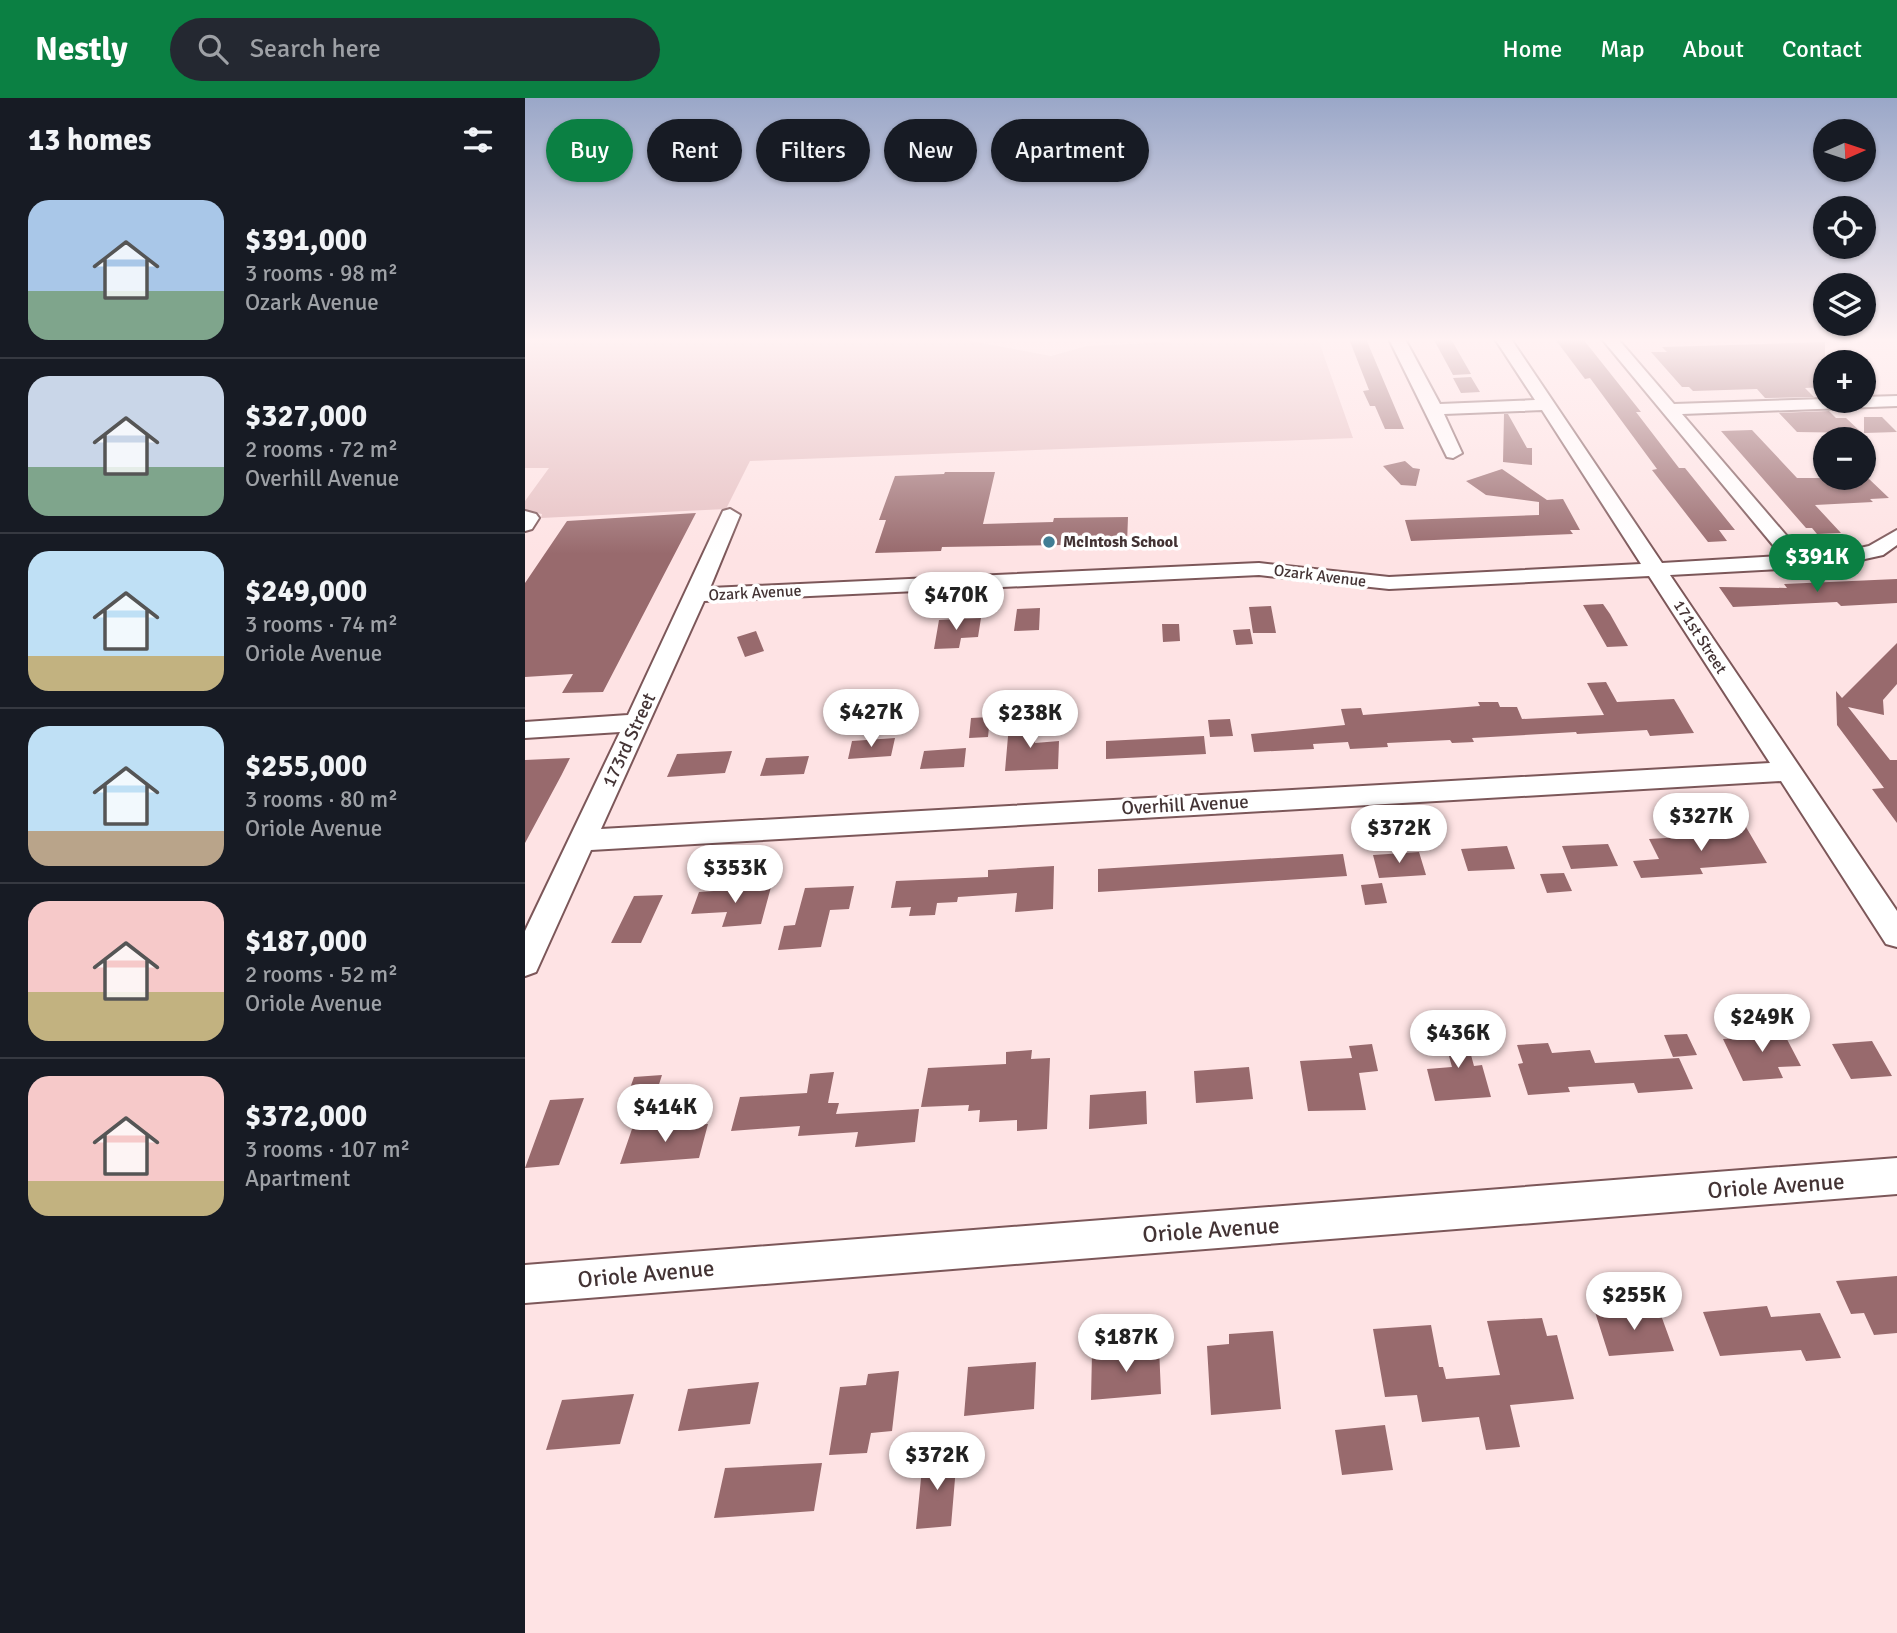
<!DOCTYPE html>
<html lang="en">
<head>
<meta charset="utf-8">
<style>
	body { margin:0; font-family:Signika,sans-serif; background:#242831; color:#f1f3f6; height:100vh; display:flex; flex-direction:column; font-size:26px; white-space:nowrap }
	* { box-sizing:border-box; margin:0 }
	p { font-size:23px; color:#9ea1a6 }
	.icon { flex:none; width:38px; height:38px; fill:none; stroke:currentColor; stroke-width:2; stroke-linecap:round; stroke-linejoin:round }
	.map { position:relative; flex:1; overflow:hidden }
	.panel { display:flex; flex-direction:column; background:#171b24; width:525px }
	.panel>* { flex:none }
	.banner { position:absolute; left:21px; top:21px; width:665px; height:63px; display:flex; gap:14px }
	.needle { width:46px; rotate:87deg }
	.controls { position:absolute; left:1288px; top:21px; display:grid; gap:14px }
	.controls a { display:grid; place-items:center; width:63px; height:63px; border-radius:50%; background:#171b24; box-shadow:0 2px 5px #0004; font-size:35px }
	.price { position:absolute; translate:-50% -60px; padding:0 16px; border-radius:24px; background:#fff; color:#222; font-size:23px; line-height:46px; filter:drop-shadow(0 2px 4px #0008) }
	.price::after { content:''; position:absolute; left:50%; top:42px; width:21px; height:16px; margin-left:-10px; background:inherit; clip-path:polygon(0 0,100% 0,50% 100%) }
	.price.on { background:#0b8043; color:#fff }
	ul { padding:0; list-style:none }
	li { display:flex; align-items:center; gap:21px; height:175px; padding:0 28px }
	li+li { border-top:2px solid #363941 }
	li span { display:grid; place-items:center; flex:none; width:196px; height:140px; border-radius:21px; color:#555 }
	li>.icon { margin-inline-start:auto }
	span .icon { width:84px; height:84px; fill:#fffc; stroke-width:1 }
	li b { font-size:30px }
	h2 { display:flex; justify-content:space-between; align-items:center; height:84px; padding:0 28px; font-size:30px }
	.tag { padding:0 24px; border-radius:32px; background:#171b24; box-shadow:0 2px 5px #0004; font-size:24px; line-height:63px }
	.tag.on { background:#0b8043; color:#fff }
	header { display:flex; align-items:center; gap:42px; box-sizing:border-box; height:98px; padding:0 35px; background:#0b8043; color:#fff }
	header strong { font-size:33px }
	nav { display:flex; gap:38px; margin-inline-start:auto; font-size:24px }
	.search { width:490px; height:63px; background:#242831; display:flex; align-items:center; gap:18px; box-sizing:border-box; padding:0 24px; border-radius:38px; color:#9ea1a6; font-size:26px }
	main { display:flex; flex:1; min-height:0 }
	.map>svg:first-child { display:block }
	.green { fill:#e6c1c3 }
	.building { fill:#986a6d }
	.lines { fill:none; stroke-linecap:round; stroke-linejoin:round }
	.minor-casing { stroke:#7c5759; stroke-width:4 }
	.minor { fill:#fff; fill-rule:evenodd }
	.poi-dot { fill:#407d94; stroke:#fff; stroke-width:2.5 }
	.labels { text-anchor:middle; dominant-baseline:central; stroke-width:7; stroke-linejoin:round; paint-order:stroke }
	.far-poi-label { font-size:16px; font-weight:bold; fill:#433334; stroke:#fff; text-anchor:start }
	.far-street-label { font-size:16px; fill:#433334; stroke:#fff }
	.street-label { font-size:19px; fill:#433334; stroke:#fff }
	.near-street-label { font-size:23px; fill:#433334; stroke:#fff }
</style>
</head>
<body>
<header>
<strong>Nestly</strong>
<div class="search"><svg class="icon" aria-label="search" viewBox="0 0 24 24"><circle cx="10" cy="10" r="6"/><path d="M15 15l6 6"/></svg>Search here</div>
<nav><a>Home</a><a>Map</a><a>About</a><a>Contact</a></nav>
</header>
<main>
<section class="panel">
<h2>13 homes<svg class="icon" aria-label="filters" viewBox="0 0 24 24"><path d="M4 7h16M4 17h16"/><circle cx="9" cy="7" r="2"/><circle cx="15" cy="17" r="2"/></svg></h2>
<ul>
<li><span style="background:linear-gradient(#a9c7e8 65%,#7fa58c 0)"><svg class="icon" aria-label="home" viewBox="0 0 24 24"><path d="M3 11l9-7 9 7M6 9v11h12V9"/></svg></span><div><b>$391,000</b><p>3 rooms · 98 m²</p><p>Ozark Avenue</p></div></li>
<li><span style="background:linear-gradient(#c9d6e8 65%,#7fa58c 0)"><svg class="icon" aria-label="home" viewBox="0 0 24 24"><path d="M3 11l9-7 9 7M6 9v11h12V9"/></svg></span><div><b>$327,000</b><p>2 rooms · 72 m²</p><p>Overhill Avenue</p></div></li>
<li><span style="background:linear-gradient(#bfe0f5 75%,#c2b280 0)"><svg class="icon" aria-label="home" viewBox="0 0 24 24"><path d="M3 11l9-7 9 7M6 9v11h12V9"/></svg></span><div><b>$249,000</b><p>3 rooms · 74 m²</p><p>Oriole Avenue</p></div></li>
<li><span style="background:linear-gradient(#bfe0f5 75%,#b9a48a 0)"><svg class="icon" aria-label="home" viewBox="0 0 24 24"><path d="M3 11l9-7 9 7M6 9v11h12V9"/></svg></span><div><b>$255,000</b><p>3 rooms · 80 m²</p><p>Oriole Avenue</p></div></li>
<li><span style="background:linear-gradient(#f6c9c9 65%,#c2b280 0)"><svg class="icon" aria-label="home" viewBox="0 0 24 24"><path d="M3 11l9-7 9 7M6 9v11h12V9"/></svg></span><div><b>$187,000</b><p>2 rooms · 52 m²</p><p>Oriole Avenue</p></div></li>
<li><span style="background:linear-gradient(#f6c9c9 75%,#c2b280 0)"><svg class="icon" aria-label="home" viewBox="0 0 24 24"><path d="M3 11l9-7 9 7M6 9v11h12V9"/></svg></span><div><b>$372,000</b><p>3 rooms · 107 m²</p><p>Apartment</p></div></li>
</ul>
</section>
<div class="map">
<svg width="1372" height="1535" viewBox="0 0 1372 1535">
	<rect width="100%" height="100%" fill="#fee3e4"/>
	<!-- green -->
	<path class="green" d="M0 241H436L526 258 562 248 645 244V241H793L828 340 225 363 201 411 16 420 17 416 0 413V403L24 370H0Z"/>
	<!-- building -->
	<path class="building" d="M824 241H841L879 331H860L850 308H845L838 293 844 292Z
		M926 241 946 276 928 277 909 242Z
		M1030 241H1058L1116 314H1111L1154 370H1160L1210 432H1194L1202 443 1183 444 1127 372 1132 371 1065 280 1060 281Z
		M1300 244V289L1280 290 1289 299 1240 300 1232 291 1168 293 1164 289H1157L1126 254H1142L1137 249Z
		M946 279 955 294 936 295 928 280Z
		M1304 313 1311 320H1321L1337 335 1272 334 1254 315Z
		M979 316H983L1002 350H1007V367L978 364Z
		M1339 319H1357L1372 334 1339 335Z
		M1227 332 1272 380H1343L1364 400 1345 401 1348 404 1290 407 1316 435 1292 436 1287 430H1281L1196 333Z
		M880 363 888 370 895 371 891 388 876 387 858 368Z
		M977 371 1022 402 1038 401 1055 432H1045L1048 436 886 443 880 422 1014 417V404L961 397 941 383Z
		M420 374H470L458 426 528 424 529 420 603 419 602 446 417 449 416 453 350 455 361 422H354L370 378 419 376Z
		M171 415 78 594 37 595 48 576 0 579V485L42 423Z
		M1372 481V505L1316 508 1312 504 1208 509 1194 489 1262 490 1259 486Z
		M1078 506 1085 516 1103 548 1082 549 1058 507Z
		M746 508 751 535H728L724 509Z
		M515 510 514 532 489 533 492 511Z
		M456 520 453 539 436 540 434 550 409 551 414 522Z
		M637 526H654L655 543 638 544Z
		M725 531 728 546 711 547 708 532Z
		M231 533 239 553 220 559 212 539Z
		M1372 545V586L1358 602 1359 617 1323 609 1365 662H1372V725L1347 691 1359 690 1312 627 1311 593 1317 600Z
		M1081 584 1092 604 1149 601 1169 635 1125 638 1122 632 1052 636 1051 634 947 640 949 644 927 645 925 642 862 645 863 649 825 651 823 644 788 646 789 651 729 654 726 636 820 627 816 611 836 610 838 617 955 608 953 604H973L975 609H992L997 621 1079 617 1062 585Z
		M465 619 463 639 444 640 446 620Z
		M705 621 708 638 685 639 683 622Z
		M511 626 510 645 534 643 533 671 480 673 484 627Z
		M679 638 681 656 581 661V643Z
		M370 640 366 658 323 661 327 643Z
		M441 650 439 669 395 671 399 653Z
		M207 653 200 675 142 679 152 656Z
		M284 658 279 676 235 678 241 660Z
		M45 660 36 678 0 745V662Z
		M1221 729 1242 765 1175 770 1178 776 1116 780 1108 763 1134 761 1124 741 1190 737 1187 731Z
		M1083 746 1093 768 1046 771 1037 748Z
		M982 748 990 771 943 773 936 751Z
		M894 754 901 777 854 780 848 757Z
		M818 756 822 778 573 794V771Z
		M529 768 528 811 490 814 492 795 433 799 432 804 412 805 410 817 384 818 386 809 366 810 371 783 463 779V772Z
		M1039 775 1047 793 1022 795 1015 776Z
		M857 785 862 805 840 807 836 787Z
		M329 788 324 811 305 812 296 849 253 852 259 828 270 827 280 790Z
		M246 789 236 826 197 829 202 814 166 816 174 794Z
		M138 797 116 845H86L109 798Z
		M937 924 949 968 957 967 966 999 910 1003 902 971 927 969 915 925Z
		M1254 926 1276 968 1253 969 1258 980 1218 983 1198 941 1233 939 1228 928Z
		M1162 936 1172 957 1148 959 1139 937Z
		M1347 943 1367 978 1326 981 1307 946Z
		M1023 945 1027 955 1065 952 1070 965 1154 960 1168 991 1113 995 1109 985 1043 989 1045 994 1003 997 993 966 998 965 992 947Z
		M847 946 853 973 834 975 841 1012 783 1013 775 963 827 960 824 948Z
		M507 952 506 961 525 960 522 1031 492 1033V1022L454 1024 455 1012 443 1013 444 1007 396 1009 403 970 481 966V954Z
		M724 969 728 1001 671 1005 669 973Z
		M309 974 303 1005H314L311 1016 394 1011 390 1044 330 1049 333 1034 273 1038 275 1028 206 1033 215 999 282 995 285 976Z
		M137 977 128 1005 99 1007 109 979Z
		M621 993 622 1026 564 1031 565 997Z
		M59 1000 34 1067 0 1070 25 1002Z
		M183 1026 174 1060 95 1066 107 1031Z
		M1372 1178V1235L1349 1237 1339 1215 1326 1216 1311 1183Z
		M1242 1208 1246 1219 1295 1215 1316 1260 1281 1263 1276 1252 1195 1258 1178 1214Z
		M1133 1209 1149 1253 1084 1258 1070 1214Z
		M1017 1220 1022 1238 1032 1237 1049 1301 985 1307 995 1349 961 1352 954 1319 897 1324 892 1297 860 1299 848 1231 906 1227 914 1269H918L921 1281 975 1277 962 1223Z
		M748 1233 756 1311 686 1317 682 1248 704 1246V1236Z
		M634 1249 636 1296 566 1302 567 1255Z
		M511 1264 509 1311 439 1318 443 1269Z
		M374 1273 367 1333 346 1335 342 1355 304 1357 315 1289 341 1287 343 1276Z
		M234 1284 225 1326 153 1333 163 1291Z
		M109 1296 95 1346 21 1352 37 1302Z
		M860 1327 868 1372 817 1377 810 1332Z
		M432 1357 426 1428 391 1431 398 1360Z
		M297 1365 289 1413 189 1420 200 1370Z"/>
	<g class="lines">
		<!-- minor casing -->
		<g class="minor-casing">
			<path id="minor" d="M864 241H880L915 306 1010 302 970 241H986L1137 465 1257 458 1077 241H1093L1149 306 1300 301V303H1339V299L1372 298V308L1157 316 1278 457 1308 456 1344 448 1372 432V447L1358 457 1308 468 1145 477 1372 813V849L1361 846 1256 683 66 752 11 874 0 878V833L95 634 0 640V624L103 617 198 413 205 411 215 417 185 490 734 465 864 479 1116 466 1017 312 919 316 937 355 928 360 922 359ZM734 477 864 491 1124 478 1245 665 76 731 179 503Z
				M0 413 11 416 14 420 7 431 0 433Z
				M1372 1060V1096L0 1205V1167Z"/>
		</g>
		<!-- minor -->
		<use href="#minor" class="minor"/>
	</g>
	<!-- sky -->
	<linearGradient id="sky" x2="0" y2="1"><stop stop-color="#9aa7c8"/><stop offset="0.53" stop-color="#fff2f3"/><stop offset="1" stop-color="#fff2f3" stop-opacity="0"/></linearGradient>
	<rect width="1372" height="456" fill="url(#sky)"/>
	<!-- markers -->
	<circle class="poi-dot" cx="524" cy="444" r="7"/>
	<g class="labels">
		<!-- far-poi labels -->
		<g class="far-poi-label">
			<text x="538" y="444">McIntosh School</text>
		</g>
		<!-- far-street labels -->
		<g class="far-street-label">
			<text transform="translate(795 478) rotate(7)">Ozark Avenue</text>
			<text transform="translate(230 495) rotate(-3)">Ozark Avenue</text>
			<text transform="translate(1175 539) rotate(57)">171st Street</text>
		</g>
		<!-- street labels -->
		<g class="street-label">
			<text transform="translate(104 642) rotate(-65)">173rd Street</text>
			<text transform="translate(660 707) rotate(-3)">Overhill Avenue</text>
		</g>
		<!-- near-street labels -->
		<g class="near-street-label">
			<text transform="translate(1251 1088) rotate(-4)">Oriole Avenue</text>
			<text transform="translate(686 1132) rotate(-4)">Oriole Avenue</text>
			<text transform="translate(121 1176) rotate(-5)">Oriole Avenue</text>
		</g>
	</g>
</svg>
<div class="controls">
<a><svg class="needle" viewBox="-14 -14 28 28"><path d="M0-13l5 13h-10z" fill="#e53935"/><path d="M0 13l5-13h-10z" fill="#9ea1a6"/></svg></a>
<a><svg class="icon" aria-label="locate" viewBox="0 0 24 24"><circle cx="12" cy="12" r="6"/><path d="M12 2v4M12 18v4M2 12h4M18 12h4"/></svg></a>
<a><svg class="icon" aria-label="layers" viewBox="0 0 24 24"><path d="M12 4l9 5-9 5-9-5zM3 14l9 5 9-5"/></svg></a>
<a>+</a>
<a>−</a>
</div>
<b class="price on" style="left:1292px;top:496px">$391K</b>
<b class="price" style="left:431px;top:534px">$470K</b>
<b class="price" style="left:346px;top:651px">$427K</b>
<b class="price" style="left:505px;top:652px">$238K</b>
<b class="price" style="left:1176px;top:755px">$327K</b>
<b class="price" style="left:874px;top:767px">$372K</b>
<b class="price" style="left:210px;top:807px">$353K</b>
<b class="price" style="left:1237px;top:956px">$249K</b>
<b class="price" style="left:933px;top:972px">$436K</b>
<b class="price" style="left:140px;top:1046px">$414K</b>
<b class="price" style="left:1109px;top:1234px">$255K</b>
<b class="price" style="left:601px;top:1276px">$187K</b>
<b class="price" style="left:412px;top:1394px">$372K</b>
<div class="banner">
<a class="tag on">Buy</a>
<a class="tag">Rent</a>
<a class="tag">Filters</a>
<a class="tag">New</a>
<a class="tag">Apartment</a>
</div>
</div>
</main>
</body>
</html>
